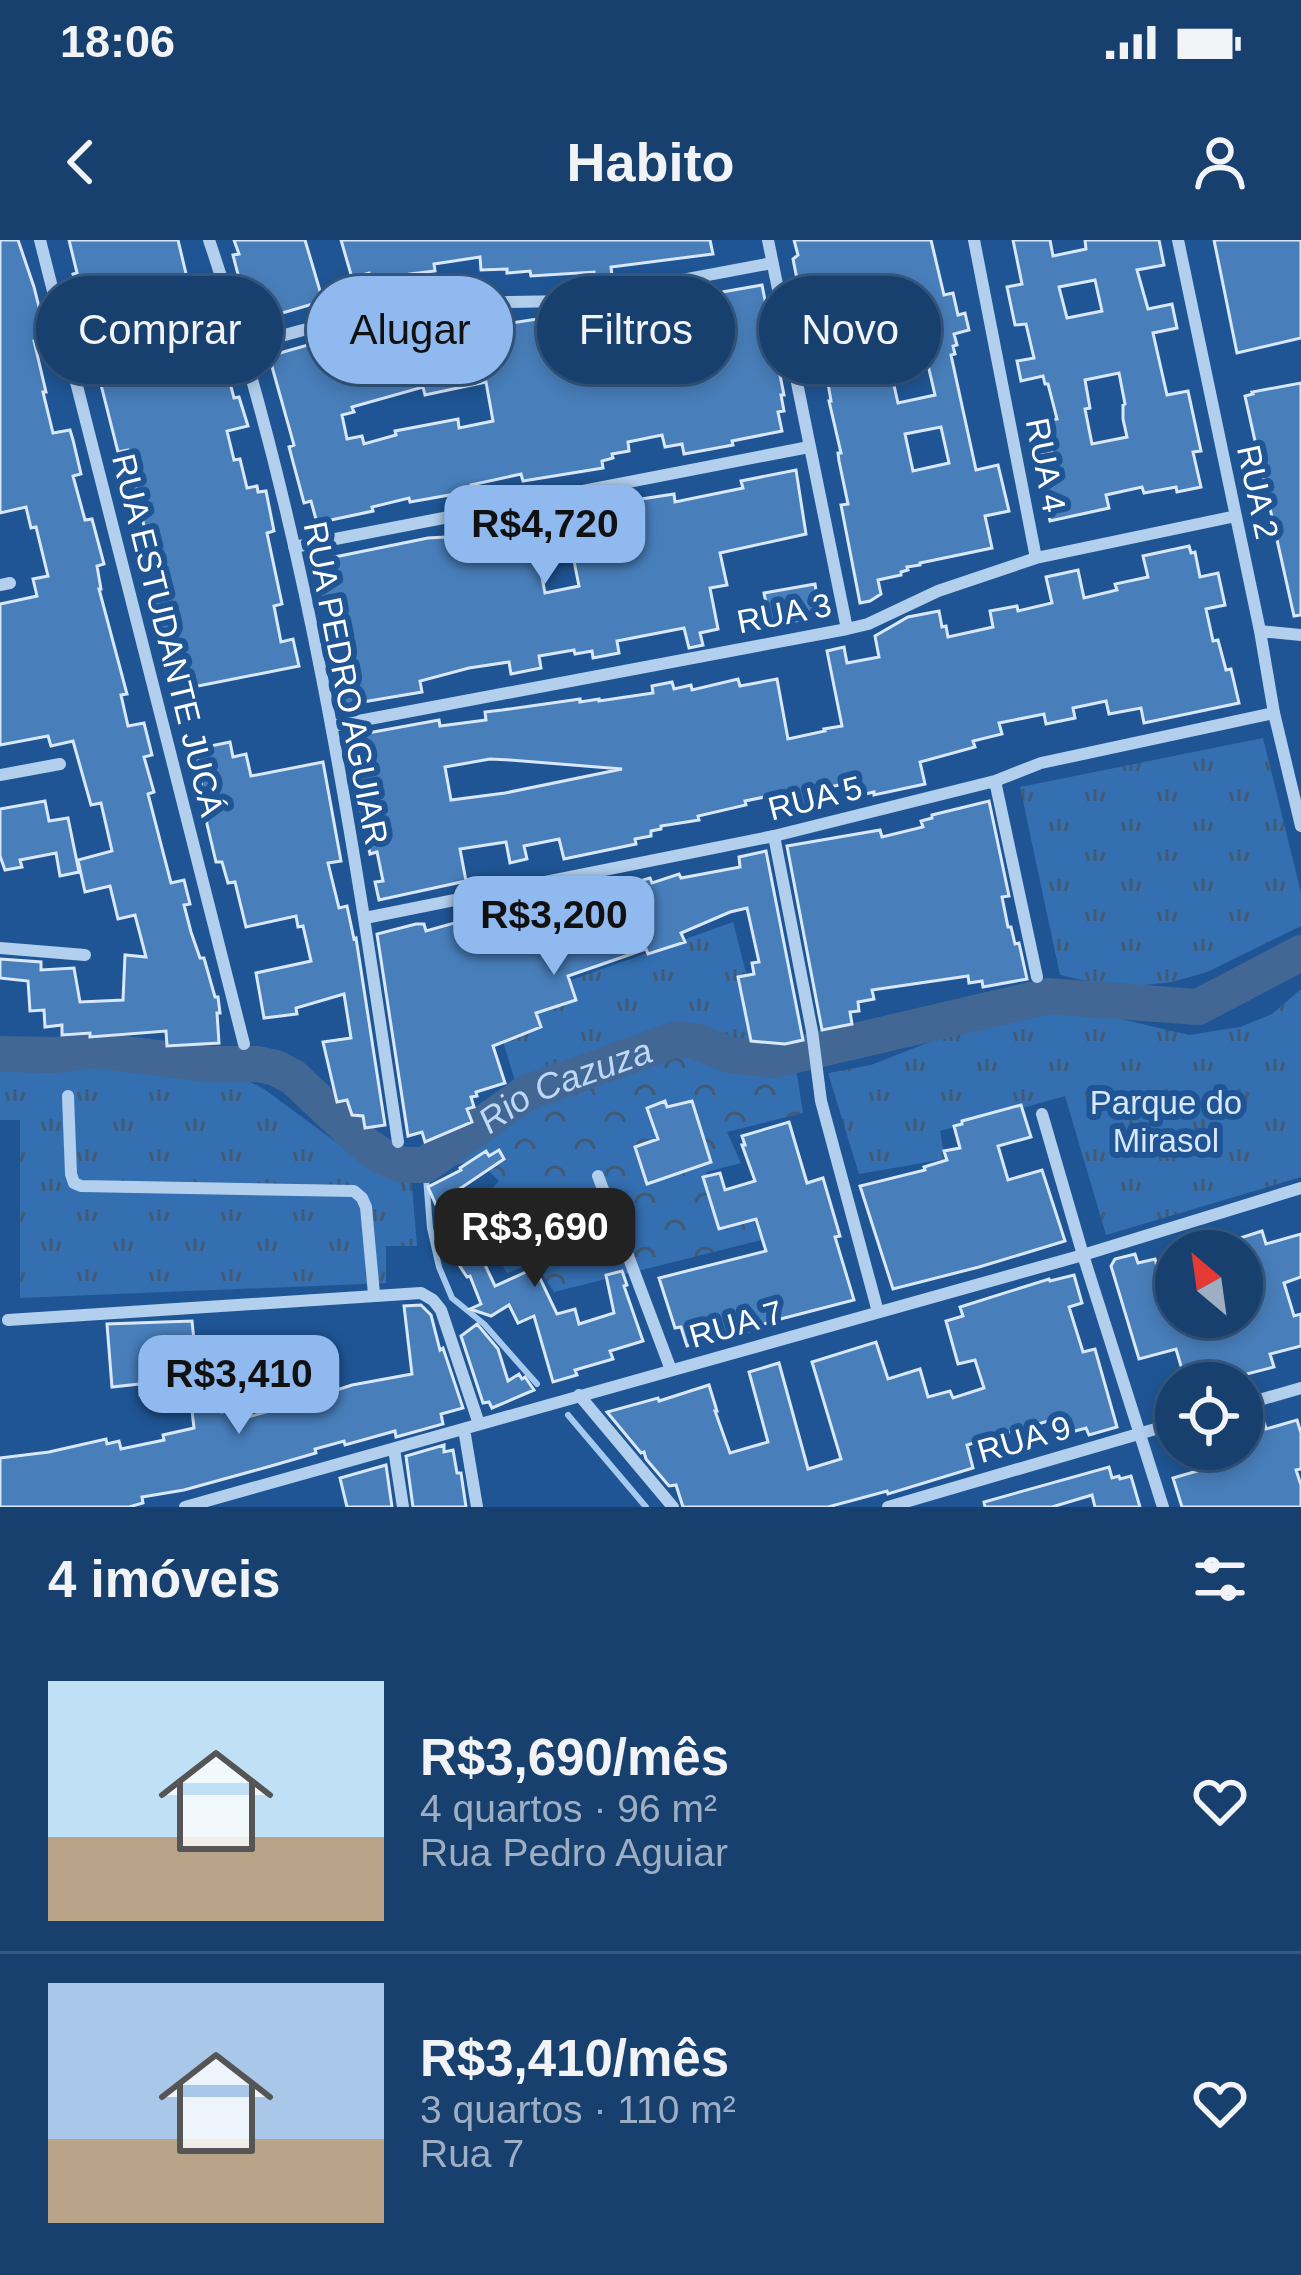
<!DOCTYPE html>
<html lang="pt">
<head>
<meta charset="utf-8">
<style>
	body { margin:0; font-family:Arial,sans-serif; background:#204774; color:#f1f3f6; height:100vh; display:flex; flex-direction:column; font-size:45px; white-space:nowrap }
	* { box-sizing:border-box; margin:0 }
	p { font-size:39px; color:#9eafc3 }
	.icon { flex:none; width:66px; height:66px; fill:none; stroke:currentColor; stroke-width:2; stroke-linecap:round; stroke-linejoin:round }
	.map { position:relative; height:1267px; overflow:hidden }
	.side { display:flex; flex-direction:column; background:#17406f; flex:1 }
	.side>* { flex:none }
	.top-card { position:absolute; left:36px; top:36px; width:1230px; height:108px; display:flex; gap:24px }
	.needle { width:78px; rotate:331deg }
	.buttons { position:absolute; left:1155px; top:990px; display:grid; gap:24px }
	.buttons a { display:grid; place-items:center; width:108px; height:108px; border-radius:50%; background:#17406f; box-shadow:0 6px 18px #0003,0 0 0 3px #365982; font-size:60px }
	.price { position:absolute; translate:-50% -102px; padding:0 27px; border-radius:24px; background:#90b9f0; color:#111; font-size:39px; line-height:78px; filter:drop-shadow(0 3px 6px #0008) }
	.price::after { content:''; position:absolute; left:50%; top:72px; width:36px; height:27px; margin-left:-18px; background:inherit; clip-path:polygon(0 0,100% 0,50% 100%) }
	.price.current { background:#222; color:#fff }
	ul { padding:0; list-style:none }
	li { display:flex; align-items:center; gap:36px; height:300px; padding:0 48px }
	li+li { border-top:3px solid #365982 }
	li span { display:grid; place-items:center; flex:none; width:336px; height:240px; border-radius:0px; color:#555 }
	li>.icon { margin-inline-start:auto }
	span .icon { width:144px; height:144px; fill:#fffc; stroke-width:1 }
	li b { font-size:51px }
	h2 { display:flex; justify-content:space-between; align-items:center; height:144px; padding:0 48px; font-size:51px }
	.pill { padding:0 42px; border-radius:54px; background:#17406f; box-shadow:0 6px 18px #0003,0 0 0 3px #365982; font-size:42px; line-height:108px }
	.pill.current { background:#90b9f0; color:#111 }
	.status { display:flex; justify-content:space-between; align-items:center; height:84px; padding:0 60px; background:#17406f; direction:ltr }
	.status svg { height:33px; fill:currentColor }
	header { display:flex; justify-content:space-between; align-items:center; height:156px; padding:0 48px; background:#17406f; font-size:54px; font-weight:700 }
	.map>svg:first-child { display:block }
	.grass { fill:url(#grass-tufts) }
	.forest { fill:url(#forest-crowns) }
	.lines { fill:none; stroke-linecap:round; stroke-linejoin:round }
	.stream { stroke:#a6caef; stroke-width:6 }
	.river { stroke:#426794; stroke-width:36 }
	.building { fill:#487eba; stroke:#d8e8fa; stroke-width:3; fill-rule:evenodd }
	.street { stroke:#b2cfee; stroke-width:12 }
	.labels { text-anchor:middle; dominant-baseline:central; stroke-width:12; stroke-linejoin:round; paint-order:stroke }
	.street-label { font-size:33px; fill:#fff; stroke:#1f5594 }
	.park-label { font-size:33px; fill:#d8e8fa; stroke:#1f5594 }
	.water-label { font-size:36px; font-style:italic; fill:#bed8f5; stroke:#1f5594 }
</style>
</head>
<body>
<div class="status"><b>18:06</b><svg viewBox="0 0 49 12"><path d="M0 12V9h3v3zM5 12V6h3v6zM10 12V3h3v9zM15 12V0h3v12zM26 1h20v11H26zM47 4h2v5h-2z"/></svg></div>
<header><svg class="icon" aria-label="back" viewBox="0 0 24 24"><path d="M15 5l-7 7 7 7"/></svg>Habito<svg class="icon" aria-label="person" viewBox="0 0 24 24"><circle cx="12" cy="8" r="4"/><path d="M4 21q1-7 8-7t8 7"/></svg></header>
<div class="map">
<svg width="1301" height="1267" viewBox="0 0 1301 1267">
	<defs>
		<pattern id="grass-tufts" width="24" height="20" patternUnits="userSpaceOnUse" patternTransform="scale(3)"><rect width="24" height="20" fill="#346fb1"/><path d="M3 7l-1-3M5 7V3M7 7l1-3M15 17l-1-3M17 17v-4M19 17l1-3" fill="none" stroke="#425a74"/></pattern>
		<pattern id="forest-crowns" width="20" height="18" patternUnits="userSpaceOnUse" patternTransform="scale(3)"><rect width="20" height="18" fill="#346fb1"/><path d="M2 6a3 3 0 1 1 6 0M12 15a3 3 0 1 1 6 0" fill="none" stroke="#425a74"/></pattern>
	</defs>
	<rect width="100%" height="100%" fill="#1f5594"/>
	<!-- grass -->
	<path class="grass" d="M1263 498 1301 653V686L1207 732 1172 742 1117 748 1060 735 1020 547Z
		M733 682 763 800 676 795 518 851 493 768Z
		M1301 749V937L1106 995 1065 856 940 891 945 919 859 934 828 833 871 825 950 794 1052 772 1104 775 1189 795 1240 787 1272 774Z
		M122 823 232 833 264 849 352 914 411 935 417 1006H386V1043L20 1058V880H0V829Z"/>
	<!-- forest -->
	<path class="forest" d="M746 810 795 822 803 873 727 892 741 923 706 932 724 984 752 976 761 1000 554 1052 535 1023 507 1033 470 971 499 941 477 920 442 928 550 855 661 814Z"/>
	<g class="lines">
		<!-- stream -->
		<path class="stream" d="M425 925 430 988 439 1027 452 1058 484 1084 537 1144
			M568 1175 646 1267"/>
		<!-- river -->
		<path class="river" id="s1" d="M0 814 55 815 95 810 205 824H258L276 828 293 837 360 900 380 915 403 925H425L526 853 677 799 697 802 729 815 774 820 1048 756 1198 767 1301 713"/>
	</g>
	<!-- building -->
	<path class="building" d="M0 0H18L34 47 47 99 34 101 46 152H43L53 193 70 190 73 200 81 234 73 236 85 280 92 279 104 324 97 326 101 349H99L127 454 121 455 128 486 144 483 152 515 144 517 154 552 148 554 171 643 184 640 190 664 184 665 191 692 200 718H204L215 757H218L220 773H217L219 803 167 806 166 791 90 797V793L62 795V785L45 787 44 770 30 771 28 741 0 738V719L41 722V730L74 728 80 762 123 760 125 715 146 717 135 675 118 679 110 646 85 652 78 620 112 611 101 563 91 565 73 501 51 506 48 496 0 505V364L37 356 33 339 48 336 36 287 31 288 26 267 0 273Z
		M69 0H178L188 42 202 39 205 53 214 51 225 97 223 98 233 126 226 128 234 158 239 157 248 186 227 191 234 220 240 219 247 248 257 246 258 252 266 251 274 291 267 293 282 364 274 366 281 402 293 399 299 426 178 450 138 293 145 291 128 210 118 212 95 121 103 120 97 91 90 62 80 64 73 34 77 33Z
		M234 0H305L323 61 252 82 245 60 239 62 235 47 241 46 233 15 239 14Z
		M341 0H710L713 14 611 27 612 36 594 39V32L531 36 530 31 507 33V29L481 30 480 17 434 24 435 31 410 34 412 38 375 50 369 33 352 38Z
		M794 0H931L944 55 953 53 958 75 965 73 969 90 954 94 957 105 953 106 955 114 951 115 976 230 998 225 1009 271 985 276 992 308 920 323V325L907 327 908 330 901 332V335L878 340 881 354 870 361 860 363 841 265 848 264 839 221 838 213H841L829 161H831L825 126 822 127 819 110 814 111 809 77 812 76 805 42 798 44 793 19 798 15ZM928 125 935 155 898 163 891 132ZM941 187 949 223 913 231 905 194Z
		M1013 0H1050L1053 16 1086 9 1085 0H1159L1164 25 1137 30 1148 69 1172 64 1177 88 1153 93 1167 155 1188 151 1201 211 1193 212 1201 247 1177 252 1176 247 1144 253 1142 247 1106 255 1109 268 1050 281 1036 216 1052 213 1046 181 1057 179 1048 144H1045L1043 136 1021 141 1017 121 1034 118 1026 84 1015 85 1007 47 1022 44ZM1095 40 1102 71 1067 78 1059 47ZM1119 133 1125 164 1123 165V179L1127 197 1092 204 1085 169 1090 168 1085 140Z
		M1214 0H1301V98L1237 113Z
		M762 45 784 155H781L784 171 778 172 782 191 732 201 733 205 684 214 682 204 665 207 662 195 628 202 629 211 612 214 613 218 602 221 603 228 523 241 521 234 471 245 472 251 410 262 409 258 372 267 373 271 317 283 311 261 304 263 289 207 294 205 269 116 410 76H437L441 93 484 84 485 87 544 78V76L574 78 628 67 631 80 673 70 671 61ZM486 142 493 181 459 188 458 179 395 191 396 195 364 204 362 196 347 199 342 175 354 172 352 167 423 147 425 155Z
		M1301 143V375L1294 376 1245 156 1253 154 1252 152Z
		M796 230 806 294 720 313 727 345 710 348 718 389 700 393 703 405 689 408 684 388 617 401 619 413 593 418 592 411 575 414 574 410 539 416 541 428 511 434 509 422 469 428 420 441 422 452 345 465 339 436 352 434 345 400 342 401 339 383 329 385 315 321 428 298 445 297 447 305 498 295 496 288 531 281 545 353 579 346 567 286 585 282 582 268 674 254 675 262 743 248 741 241Z
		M1189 306 1191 313 1195 312 1200 337 1218 333 1225 365 1206 369 1213 401 1218 400 1226 430 1231 429 1239 463 1144 483 1141 468 1109 474 1106 461 1073 468 1075 478 1046 484 1044 474 999 483 1002 494 973 501 975 507 920 522 925 544 874 555V552L857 556 854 542 815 550 818 564 788 570 784 553 745 561 746 565 698 576 699 580 661 586V589L651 591V596L635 599 636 604 564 619 559 599 524 606 527 619 510 623 506 602 460 609 466 641 379 660 375 642 383 641 377 612 370 614 346 497 439 480 440 486 486 480 485 472 502 470 580 459V462L599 459V461L653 453 652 446 672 442 674 449 691 445 692 450 738 439 740 446 777 439 788 499 825 491 824 489 842 486 827 411 844 407 847 423 879 417 875 396 908 377 939 371 942 387 946 386 948 397 993 387 990 371 1017 366 1018 371 1052 363 1046 337 1078 330 1084 358 1117 350 1115 344 1148 337 1143 316ZM490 519 510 520 622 529 505 553 451 560 445 527Z
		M815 344 820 376 790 382V379L770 382 764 353Z
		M230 502 233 517 246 514 251 536 323 522 341 621 328 623 339 668 347 666 354 699 356 698 385 885 365 888 363 876 352 875 347 860 337 862 323 802 351 798 344 754 296 768 297 774 264 778 256 733 311 721 303 686 298 687 296 676 246 687 235 642 228 643 222 622H216L207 584 196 509Z
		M45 561 49 581 68 578 79 632 60 636 56 613 20 620 22 627 5 630 0 616V569Z
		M989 561 1009 656 1002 657 1008 687H1011L1015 704 1019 703 1027 739 983 747 982 741 969 743 968 736 872 750 874 759 858 762 859 771 850 772 852 784 822 790 787 606 880 590 882 597 923 587 921 581 932 578V575Z
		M766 611 803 800 785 804 751 801 738 737 754 734 752 723 759 722 747 668 730 672 681 693 685 702 648 714 646 709 568 736 576 760 536 773 541 787 493 806 505 843 476 852 477 856 471 857 474 867 467 869 472 882 425 902 422 892 408 896 377 694 416 684H424L426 691 526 663 530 674 562 664 566 675 638 649 636 642 650 638 652 643 679 634 681 638 740 627 739 617Z
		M665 861 667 867 692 861 711 922 647 944 635 907 658 899 647 868Z
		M1021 865 1031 897 998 906 1008 940 1042 930 1065 1001 979 1027 893 1049 860 946 925 930 924 927 947 920 944 911 960 908 954 886 962 884V881Z
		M789 882 807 943 823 938 840 996 835 997 854 1060 769 1082 742 1094 741 1090 687 1106 681 1087 675 1088 659 1038 766 1011 756 979 719 989 703 937 720 933 725 950 755 941 742 905H745L742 896Z
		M499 910 504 919 455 952 472 992 470 993 495 1046 535 1028 557 1074 575 1069 579 1084 614 1073 606 1035 622 1031 627 1045 624 1046 643 1101 610 1111 613 1119 575 1130 577 1135 553 1142 534 1076 518 1083 509 1065 491 1076 470 1069 481 1064 470 1036 467 1037 459 1025 445 993 448 992 428 947 461 930 460 928 486 911 489 916Z
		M1262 991 1266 1004 1301 994V1037L1284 1043 1294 1076 1301 1074V1106L1270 1114 1274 1127 1212 1143H1186L1176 1109 1139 1119 1111 1026 1115 1019 1135 1014 1138 1023 1155 1019 1158 1029 1173 1024 1176 1033V1085L1205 1077H1242L1240 998Z
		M1074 1035 1082 1063 1069 1067 1083 1112 1095 1109 1117 1187 1089 1195 1086 1188 1053 1197 1048 1181 967 1205 973 1228 888 1254 887 1251 828 1267H683L676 1245 669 1246 646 1219 644 1212 641 1213 607 1172 658 1158 659 1161 709 1145 717 1171H715L730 1213 768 1202 749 1132 779 1123 808 1229 841 1219 812 1122 876 1102 888 1139 920 1129 928 1157 950 1151 953 1158 984 1148 975 1120 958 1124 946 1081 963 1076 960 1067 1049 1039 1050 1041Z
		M421 1065 431 1075 440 1110 443 1108 463 1168 441 1174 443 1184 396 1197 395 1191 345 1205 344 1201 315 1209 316 1213 271 1226 184 1250 142 1257 143 1263 129 1267H0V1218L49 1212 106 1199 107 1204 119 1201 121 1209 164 1200 163 1195 194 1188 190 1153 219 1152 222 1172 241 1168 244 1178 277 1169 275 1160 301 1155 303 1161 352 1145 412 1134 404 1066Z
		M192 1081 199 1151 140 1155V1144L112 1147 107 1084Z
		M477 1084 498 1109 508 1141 519 1134 522 1139 525 1137 534 1150 492 1168 489 1162 483 1163 461 1096Z
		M1297 1180 1301 1193V1229L1296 1230 1301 1245V1267H1182L1173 1238 1211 1227 1206 1209H1242V1185L1250 1181H1264L1266 1189Z
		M444 1205V1212L453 1210 457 1233H461L466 1267H413L406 1216Z
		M386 1225 392 1267H347L340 1238Z
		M1109 1227 1112 1238 1119 1236 1120 1239 1131 1236 1140 1267H1095L1092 1255 1052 1267H985L984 1262Z"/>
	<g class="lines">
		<!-- street -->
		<path class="street" d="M40 0 244 804
			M209 0C308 292 353 599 398 902
			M768 0 847 389
			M974 0 1036 318
			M1178 0 1260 391 1274 473 1301 586
			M244 106 385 68 441 63 570 61 772 23
			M294 307 809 207
			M0 345 10 343
			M1260 391 1301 395
			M332 486 847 389 868 384 938 351 1036 318 1236 276
			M0 535 60 524
			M995 541 1037 737
			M774 596 812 791 821 861 878 1072
			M365 678 774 596 995 541 1041 523 1274 473
			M0 708 85 715
			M68 856 71 934 74 943 81 946 354 951 362 958 366 967 374 1054
			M1042 874 1083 1015 1163 1267
			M598 936 671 1130
			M8 1080 421 1053 433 1060 441 1070 479 1184
			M579 1155 673 1267
			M1242 1165 1301 1148
			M464 1189 477 1267
			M394 1209 403 1267
			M185 1267 1083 1015 1301 948
			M888 1267 1176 1183"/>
	</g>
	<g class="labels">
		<!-- street labels -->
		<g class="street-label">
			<text transform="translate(1046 225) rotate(79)">RUA 4</text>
			<text transform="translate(1258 252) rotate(78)">RUA 2</text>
			<text transform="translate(784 373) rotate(-11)">RUA 3</text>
			<text transform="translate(168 395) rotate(76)">RUA ESTUDANTE JUCÁ</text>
			<text transform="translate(346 443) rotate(79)">RUA PEDRO AGUIAR</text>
			<text transform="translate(815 558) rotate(-14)">RUA 5</text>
			<text transform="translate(736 1084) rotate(-16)">RUA 7</text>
			<text transform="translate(1024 1199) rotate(-16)">RUA 9</text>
		</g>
		<!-- park labels -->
		<g class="park-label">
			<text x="1166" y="862">Parque do<tspan x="1166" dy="38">Mirasol</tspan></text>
		</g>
		<!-- water labels -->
		<g class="water-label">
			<text stroke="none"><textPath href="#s1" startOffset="624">Rio Cazuza</textPath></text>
		</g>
	</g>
</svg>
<div class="buttons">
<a><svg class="needle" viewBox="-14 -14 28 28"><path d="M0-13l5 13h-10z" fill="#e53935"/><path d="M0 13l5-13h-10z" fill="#9eafc3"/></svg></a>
<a><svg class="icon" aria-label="locate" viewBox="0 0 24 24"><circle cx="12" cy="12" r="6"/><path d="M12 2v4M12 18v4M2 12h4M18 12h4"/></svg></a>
</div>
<b class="price" style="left:545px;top:347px">R$4,720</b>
<b class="price" style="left:554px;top:738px">R$3,200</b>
<b class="price current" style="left:535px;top:1050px">R$3,690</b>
<b class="price" style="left:239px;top:1197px">R$3,410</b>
<div class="top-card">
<a class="pill">Comprar</a>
<a class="pill current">Alugar</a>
<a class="pill">Filtros</a>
<a class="pill">Novo</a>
</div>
</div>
<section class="side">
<h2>4 imóveis<svg class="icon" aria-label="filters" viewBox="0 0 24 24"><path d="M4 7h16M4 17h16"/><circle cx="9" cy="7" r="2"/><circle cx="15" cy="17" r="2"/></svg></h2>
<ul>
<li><span style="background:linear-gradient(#bfe0f5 65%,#b9a48a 0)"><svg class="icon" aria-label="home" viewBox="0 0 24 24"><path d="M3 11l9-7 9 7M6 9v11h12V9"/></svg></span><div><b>R$3,690/mês</b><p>4 quartos · 96 m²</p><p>Rua Pedro Aguiar</p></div><svg class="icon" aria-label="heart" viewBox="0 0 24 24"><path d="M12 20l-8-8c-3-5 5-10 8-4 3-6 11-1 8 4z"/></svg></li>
<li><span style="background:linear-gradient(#a9c7e8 65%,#b9a48a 0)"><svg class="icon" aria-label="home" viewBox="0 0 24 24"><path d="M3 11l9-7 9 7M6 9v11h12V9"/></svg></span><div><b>R$3,410/mês</b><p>3 quartos · 110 m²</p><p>Rua 7</p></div><svg class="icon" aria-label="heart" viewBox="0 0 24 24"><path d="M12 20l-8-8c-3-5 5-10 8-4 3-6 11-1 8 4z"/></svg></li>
</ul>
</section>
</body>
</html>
